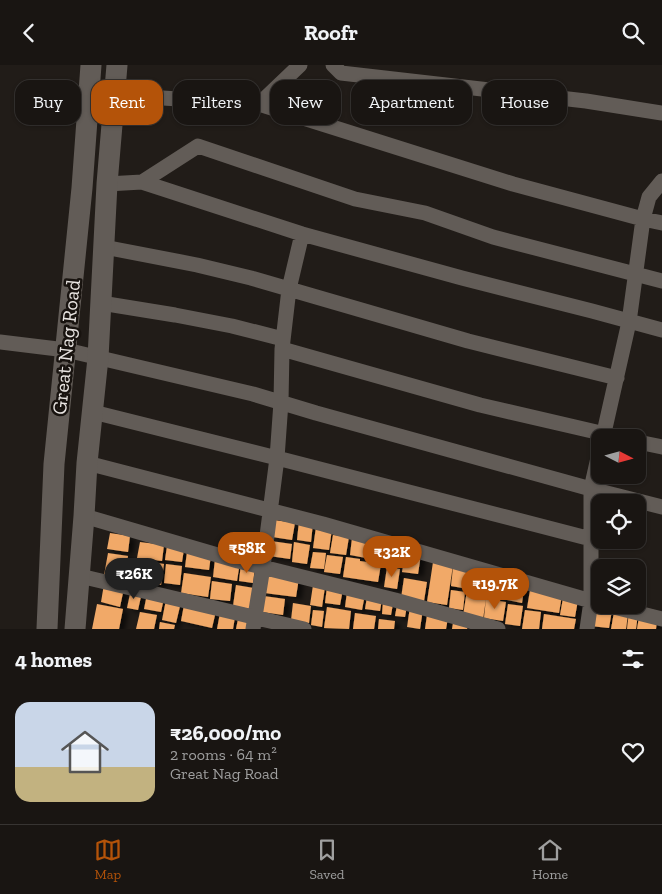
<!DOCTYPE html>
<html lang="en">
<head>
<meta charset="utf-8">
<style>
	body { margin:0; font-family:"Zilla Slab",serif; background:#221e1b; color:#f1f3f6; height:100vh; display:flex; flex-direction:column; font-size:19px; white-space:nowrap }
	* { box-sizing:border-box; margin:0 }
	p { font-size:16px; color:#9f9f9f }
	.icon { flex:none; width:28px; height:28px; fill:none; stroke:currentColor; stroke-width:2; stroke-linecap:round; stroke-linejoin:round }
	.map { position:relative; height:564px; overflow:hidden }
	.panel { display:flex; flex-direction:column; background:#191512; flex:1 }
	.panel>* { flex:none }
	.guide { position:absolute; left:15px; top:15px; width:632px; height:45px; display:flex; gap:10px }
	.needle { width:32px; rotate:96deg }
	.controls { position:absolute; left:591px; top:364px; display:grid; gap:10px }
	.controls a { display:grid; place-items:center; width:55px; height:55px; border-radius:10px; background:#191512; box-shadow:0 1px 4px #0004,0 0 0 1px #373432; font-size:25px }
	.price { position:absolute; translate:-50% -42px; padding:0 11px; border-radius:18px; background:#b45309; color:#fff; font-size:16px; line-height:32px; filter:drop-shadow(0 1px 2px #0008) }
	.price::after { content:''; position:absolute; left:50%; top:30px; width:15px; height:11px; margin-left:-8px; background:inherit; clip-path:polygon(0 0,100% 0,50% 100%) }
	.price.current { background:#222; color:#fff }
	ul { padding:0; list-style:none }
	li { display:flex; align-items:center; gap:15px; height:125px; padding:0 15px }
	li+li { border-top:1px solid #373432 }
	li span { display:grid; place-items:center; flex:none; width:140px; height:100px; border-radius:15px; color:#555 }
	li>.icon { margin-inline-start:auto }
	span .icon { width:60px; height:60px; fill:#fffc; stroke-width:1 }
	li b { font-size:21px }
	h2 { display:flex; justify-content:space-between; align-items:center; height:60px; padding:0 15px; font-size:21px }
	.chip { padding:0 18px; border-radius:15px; background:#191512; box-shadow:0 1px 4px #0004,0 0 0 1px #373432; font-size:18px; line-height:45px }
	.chip.current { background:#b45309; color:#fff }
	header { display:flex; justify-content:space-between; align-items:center; height:65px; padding:0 15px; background:#191512; font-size:22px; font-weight:700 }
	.tabs { display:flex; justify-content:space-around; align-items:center; height:70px; border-top:1px solid #373432; background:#191512; font-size:14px; color:#9f9f9f }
	.tabs a { display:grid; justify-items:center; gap:2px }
	.tabs .current { color:#b45309 }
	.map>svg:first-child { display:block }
	.building { fill:#f1a967; filter:url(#shadow) }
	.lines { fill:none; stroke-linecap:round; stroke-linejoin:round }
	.street { stroke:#625c57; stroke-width:15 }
	.secondary { stroke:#625c57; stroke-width:21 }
	.labels { text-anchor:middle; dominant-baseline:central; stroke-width:5; stroke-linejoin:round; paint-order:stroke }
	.street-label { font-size:20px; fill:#e8e4e1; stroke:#18130f }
</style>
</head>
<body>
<header><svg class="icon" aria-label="back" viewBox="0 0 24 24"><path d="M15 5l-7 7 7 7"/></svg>Roofr<svg class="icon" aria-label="search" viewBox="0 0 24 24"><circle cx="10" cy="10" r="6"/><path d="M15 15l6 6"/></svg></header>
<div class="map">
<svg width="662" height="564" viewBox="0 0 662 564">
	<defs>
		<filter id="shadow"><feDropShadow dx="5.5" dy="3" stdDeviation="2.5" flood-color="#0009"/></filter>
	</defs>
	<rect width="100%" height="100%" fill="#211c18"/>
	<!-- building -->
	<path class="building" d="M274 455 295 458 292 475 272 472Z
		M299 456 313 458 311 477 297 475Z
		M316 462 332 464 329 485 313 483Z
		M110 468 130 471 128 487 107 484Z
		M333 470 349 472 346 490 330 488Z
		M352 473 384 481 382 496 350 490Z
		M271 476 292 479 290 494 269 491Z
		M140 477 164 480 162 496 137 493Z
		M294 477 310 480 307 499 292 497Z
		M167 481 184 484 182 497 165 495Z
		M385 483 401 485 400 498 383 496Z
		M405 486 421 489 418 509 402 507Z
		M187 487 211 490 209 505 185 502Z
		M313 487 326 488 324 504 310 503Z
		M108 488 128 491 125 513 104 510Z
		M327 490 343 492 340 509 324 507Z
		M346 492 360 494V496L381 499 378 517 343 512Z
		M215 494 240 497 237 516 213 512Z
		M135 495 164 499 161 520 132 516Z
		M433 497 453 500 447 540 427 537Z
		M166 499 182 501 180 520 164 518Z
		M241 499 255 502 253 518 239 516Z
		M387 502 400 504 397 524 384 522Z
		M453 503 470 505 468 524 451 521Z
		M472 505 483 506 480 525 469 524Z
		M184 508 211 512 208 532 181 528Z
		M266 509 299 513 296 532 264 528Z
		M404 513 427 517 424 536 401 533Z
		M490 513 508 515 505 533 487 531Z
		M212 516 232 519 230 536 210 534Z
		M509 516 525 518 522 538 507 535Z
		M104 519 124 523 120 542 101 537Z
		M236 520 254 523 251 544 233 541Z
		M313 520 325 522 322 542 310 540Z
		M327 522 343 524 340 540 325 538Z
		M131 524 142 527 138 545 127 543Z
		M451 525 465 527 463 545 449 543Z
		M467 525 487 527 483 554 463 551Z
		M530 525 562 530 559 548 527 543Z
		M347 527 365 529 362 545 345 542Z
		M147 529 164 533 161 547 144 544Z
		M264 531 285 534 283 550 262 547Z
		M367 532 382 534 380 546 365 544Z
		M563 533 578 535 575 552 560 550Z
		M486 534 506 537 503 556 484 553Z
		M166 535 181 537 176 558 162 555Z
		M383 537 393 539 391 550 382 549Z
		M293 538 311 541 309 558 291 555Z
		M97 539 123 544 119 564H92Z
		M508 539 523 541 520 561 505 559Z
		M184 540 216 546 212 563 181 556Z
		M397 540 407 541 405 552 395 551Z
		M327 542 351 546 349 564 324 563Z
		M410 542 423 544 420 564 407 562Z
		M593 542 612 545 609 563 590 561Z
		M313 545 324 546 322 562 311 560Z
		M525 545 541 547 539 564H522Z
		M140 547 157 550 154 564H136Z
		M614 547 628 549 626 564H611Z
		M629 547 638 549 636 564H627Z
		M220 548 235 552 233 564H217Z
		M355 548 376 551 374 564H353Z
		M544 549 576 554 574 564H542Z
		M427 550 448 553 446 564H425Z
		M639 552 657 555 656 564H637Z
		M238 554 252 557 251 564H236Z
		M379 554 395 556 394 564H378Z
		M160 557 175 560 174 564H159Z
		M453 558 468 560 467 564H452Z"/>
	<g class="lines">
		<!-- street -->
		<path class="street" d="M333 0 341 8 586 36 662 48
			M114 30 259 39 300 0
			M259 39 513 119 643 154 662 158
			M142 117 198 81 355 134 425 148 493 172 662 216
			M107 119 142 117 302 169 462 213 592 246 662 265
			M302 169 289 224 282 284 480 340 618 372
			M104 182 197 200 251 213 468 276 617 313
			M101 238 175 250 232 261 283 274
			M0 277 66 285 253 329 316 348 591 424 662 442
			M93 347 277 393 591 474
			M603 372 629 257 643 154 649 132 662 116
			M638 377 662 382
			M87 398 323 459 591 536 587 564
			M84 451 238 496 395 535 498 564
			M80 511 304 564
			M598 538 591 536V424L600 384
			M606 540 662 554
			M253 564 263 502 277 393 281 337 282 284"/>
		<!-- secondary -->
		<path class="secondary" d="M47 564 54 399 82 123 91 0
			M75 564 84 451 87 398 98 293 107 119 117 0"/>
	</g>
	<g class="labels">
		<!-- street labels -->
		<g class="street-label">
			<text transform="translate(66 282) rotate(-84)">Great Nag Road</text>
		</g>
	</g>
</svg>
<div class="controls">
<a><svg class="needle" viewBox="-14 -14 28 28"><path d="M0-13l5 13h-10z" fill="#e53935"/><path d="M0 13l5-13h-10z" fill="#9f9f9f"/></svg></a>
<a><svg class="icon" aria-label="locate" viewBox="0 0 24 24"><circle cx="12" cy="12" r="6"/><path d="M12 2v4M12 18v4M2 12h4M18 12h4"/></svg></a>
<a><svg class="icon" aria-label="layers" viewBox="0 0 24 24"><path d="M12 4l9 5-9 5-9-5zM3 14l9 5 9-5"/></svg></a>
</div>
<b class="price" style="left:247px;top:509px">₹58K</b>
<b class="price" style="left:392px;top:513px">₹32K</b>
<b class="price current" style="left:134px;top:535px">₹26K</b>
<b class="price" style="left:495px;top:545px">₹19.7K</b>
<div class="guide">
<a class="chip">Buy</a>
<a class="chip current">Rent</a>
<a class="chip">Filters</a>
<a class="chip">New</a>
<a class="chip">Apartment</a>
<a class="chip">House</a>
</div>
</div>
<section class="panel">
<h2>4 homes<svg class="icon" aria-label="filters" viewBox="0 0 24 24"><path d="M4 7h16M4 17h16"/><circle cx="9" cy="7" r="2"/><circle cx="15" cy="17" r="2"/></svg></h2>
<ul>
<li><span style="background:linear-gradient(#c9d6e8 65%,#c2b280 0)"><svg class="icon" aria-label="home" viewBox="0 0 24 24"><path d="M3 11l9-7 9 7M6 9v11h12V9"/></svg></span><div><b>₹26,000/mo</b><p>2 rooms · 64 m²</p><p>Great Nag Road</p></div><svg class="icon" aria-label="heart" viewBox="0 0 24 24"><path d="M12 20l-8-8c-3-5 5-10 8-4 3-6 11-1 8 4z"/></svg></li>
</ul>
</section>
<nav class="tabs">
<a class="current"><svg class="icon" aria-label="map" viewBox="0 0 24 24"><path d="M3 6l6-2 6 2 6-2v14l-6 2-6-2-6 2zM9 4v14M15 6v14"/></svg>Map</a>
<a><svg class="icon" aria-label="saved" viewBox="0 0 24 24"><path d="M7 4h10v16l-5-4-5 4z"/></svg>Saved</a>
<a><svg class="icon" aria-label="home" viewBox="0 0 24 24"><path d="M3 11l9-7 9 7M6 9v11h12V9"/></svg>Home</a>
</nav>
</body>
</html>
